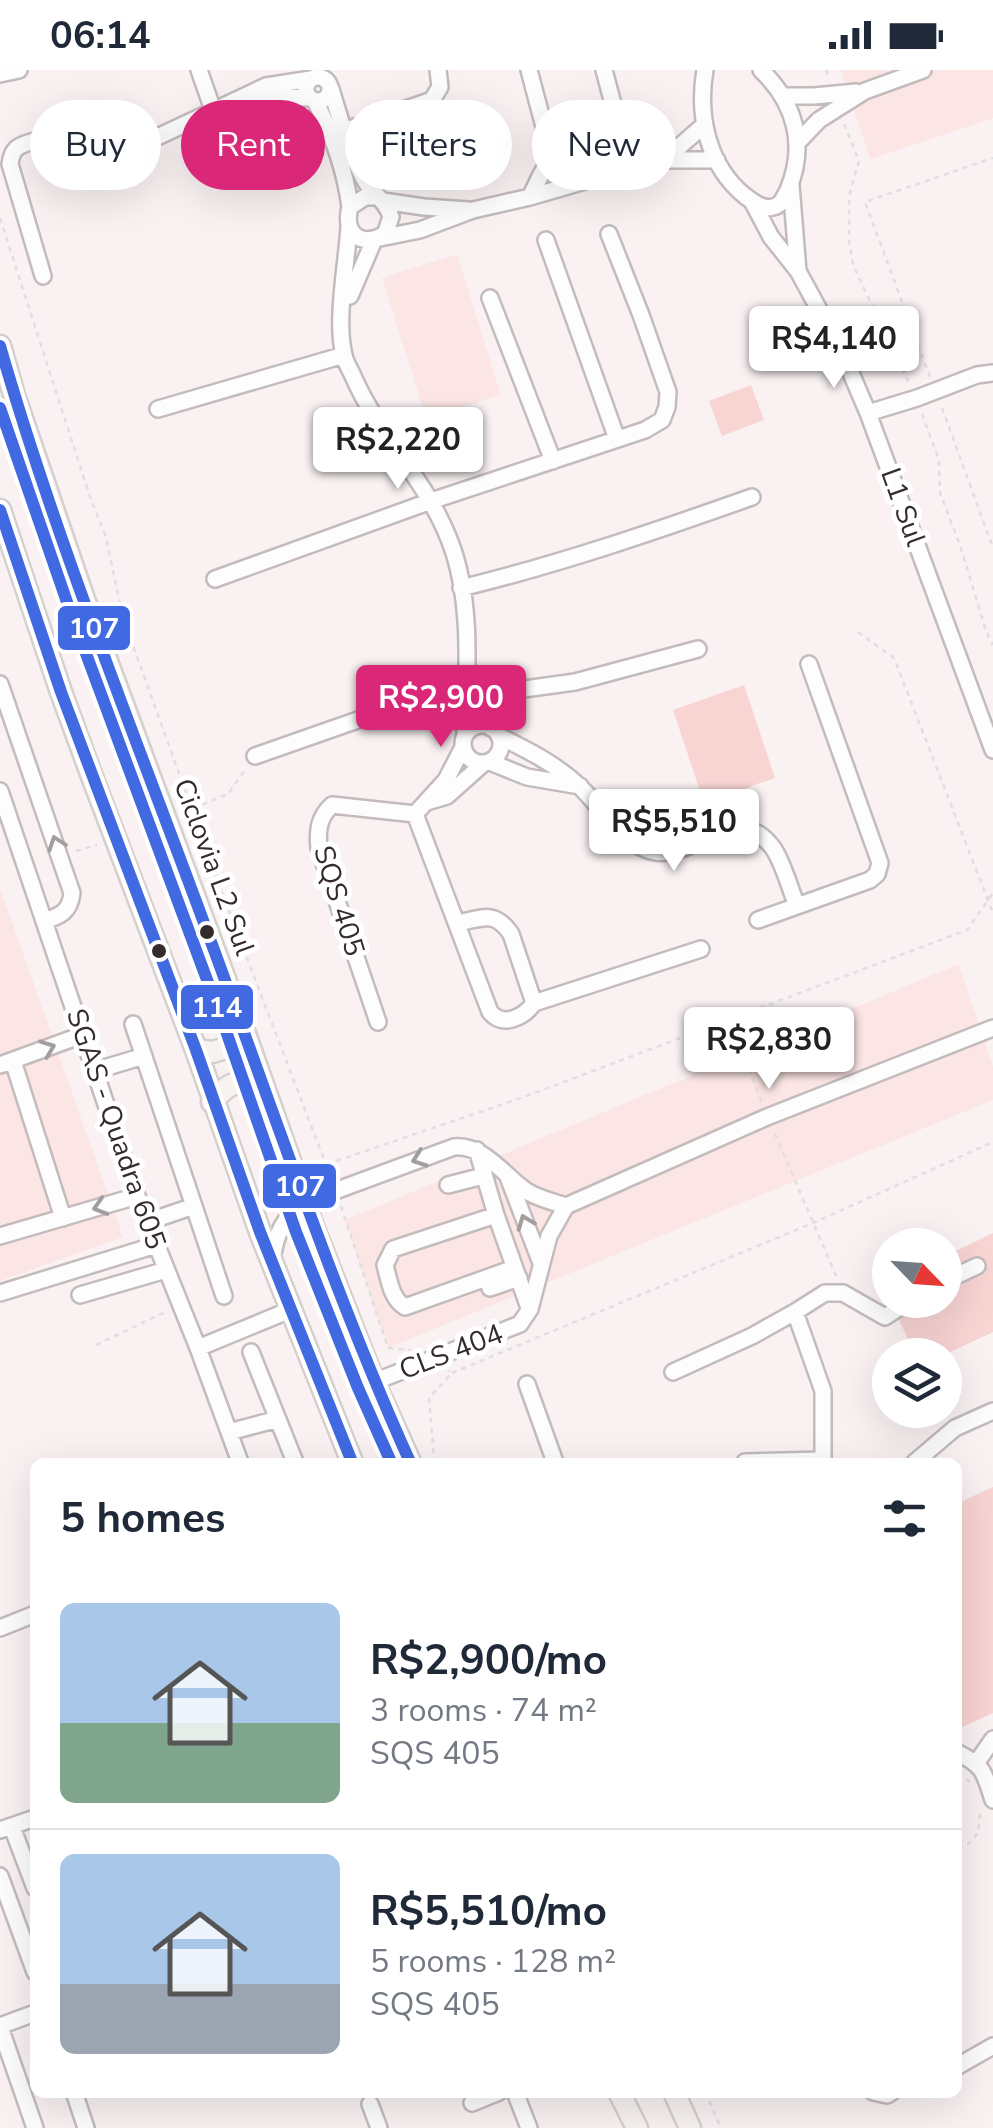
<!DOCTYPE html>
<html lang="en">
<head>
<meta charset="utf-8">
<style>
	body { margin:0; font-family:"Nunito Sans",sans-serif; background:#f2f2f3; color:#1f2937; height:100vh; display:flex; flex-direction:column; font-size:38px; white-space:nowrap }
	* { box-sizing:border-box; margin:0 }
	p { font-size:32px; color:#747a83 }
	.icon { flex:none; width:55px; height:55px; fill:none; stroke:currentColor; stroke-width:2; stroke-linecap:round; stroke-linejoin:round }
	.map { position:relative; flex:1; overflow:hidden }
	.side { position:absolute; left:30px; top:1388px; width:932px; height:640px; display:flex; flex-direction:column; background:#fff; border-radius:15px; box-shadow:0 10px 40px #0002 }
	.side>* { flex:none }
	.hud { position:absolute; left:30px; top:30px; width:935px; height:90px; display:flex; gap:20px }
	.needle { width:65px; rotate:115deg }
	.controls { position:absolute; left:872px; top:1158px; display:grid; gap:20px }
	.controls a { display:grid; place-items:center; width:90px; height:90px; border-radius:50%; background:#fff; box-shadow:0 10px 40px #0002; font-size:50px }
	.price { position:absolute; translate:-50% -85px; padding:0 22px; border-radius:10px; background:#fff; color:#222; font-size:32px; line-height:65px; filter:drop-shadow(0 2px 5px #0008) }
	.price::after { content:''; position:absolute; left:50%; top:60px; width:30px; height:22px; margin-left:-15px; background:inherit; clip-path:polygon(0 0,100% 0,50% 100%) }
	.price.active { background:#db2777; color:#fff }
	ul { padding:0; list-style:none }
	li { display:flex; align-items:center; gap:30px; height:250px; padding:0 30px }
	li+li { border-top:2px solid #e0e1e3 }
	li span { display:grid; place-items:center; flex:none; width:280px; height:200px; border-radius:15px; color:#555 }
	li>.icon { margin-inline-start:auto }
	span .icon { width:120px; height:120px; fill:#fffc; stroke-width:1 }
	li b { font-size:42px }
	h2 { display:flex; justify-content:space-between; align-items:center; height:120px; padding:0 30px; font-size:42px }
	.chip { padding:0 35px; border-radius:45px; background:#fff; box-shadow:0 10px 40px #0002; font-size:35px; line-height:90px }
	.chip.active { background:#db2777; color:#fff }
	.status { display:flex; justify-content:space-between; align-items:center; height:70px; padding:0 50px; background:#fff; direction:ltr }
	.status svg { height:28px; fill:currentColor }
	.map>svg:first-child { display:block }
	.built { fill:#fce6e5 }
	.green { fill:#f8d4d3 }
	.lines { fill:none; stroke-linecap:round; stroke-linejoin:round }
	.minor-casing { stroke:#c4bcbc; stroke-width:20 }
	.major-casing { stroke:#d5d0d0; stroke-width:25 }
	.path { stroke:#e0dede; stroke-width:2.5; stroke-dasharray:5 5; stroke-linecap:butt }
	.minor { stroke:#fefdfd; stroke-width:15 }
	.major { stroke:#f8f2f1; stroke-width:20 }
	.bus-1-casing { stroke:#fff; stroke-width:20 }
	.bus-2-casing { stroke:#fff; stroke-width:20 }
	.bus-1 { stroke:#4169e1; stroke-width:12 }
	.bus-2 { stroke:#4169e1; stroke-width:12 }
	.oneway { stroke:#a39e9e }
	.bus-dot { fill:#342b2a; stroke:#fff; stroke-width:4 }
	.labels { text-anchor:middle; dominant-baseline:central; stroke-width:10; stroke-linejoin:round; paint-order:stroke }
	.street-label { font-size:28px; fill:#342b2a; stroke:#fff }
	.line-badge { stroke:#fff; stroke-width:4 }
	.badge-label { font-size:28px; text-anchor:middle; font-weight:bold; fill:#fff }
</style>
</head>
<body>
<div class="status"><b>06:14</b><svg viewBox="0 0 49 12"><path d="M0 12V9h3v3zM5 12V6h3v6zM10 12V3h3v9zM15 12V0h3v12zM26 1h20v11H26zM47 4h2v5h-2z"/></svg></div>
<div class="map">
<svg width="993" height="2058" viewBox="0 0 993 2058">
	<rect width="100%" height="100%" fill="#faf2f2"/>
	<!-- built -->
	<path class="built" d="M841 0H993V48L870 89Z
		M457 184 501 325 426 348 382 208Z
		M0 818 123 1167 0 1211Z
		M959 894 993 997V1030L388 1278 345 1150Z"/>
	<!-- green -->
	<path class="green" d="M448 49 464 100 425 115 407 65Z
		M751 315 764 350 722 366 709 331Z
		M744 615 775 708 704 733 673 640Z
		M993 1163V1262L944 1285H915L883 1214 890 1211V1230H945V1186Z
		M993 1417V1643L958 1659V1433Z"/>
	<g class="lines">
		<!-- minor casing -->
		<g class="minor-casing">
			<path id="minor" d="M199 0 213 40
				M529 0 552 87 569 114
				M604 0 630 98
				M705 0C697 46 708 96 745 126 753 132 763 140 773 137 782 135 784 127 788 120 807 75 795 33 761 0
				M0 4 19 0
				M306 19a12 12 0 1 1 24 0a12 12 0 1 1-24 0Z
				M331 19C340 49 349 81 364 109 372 124 387 131 391 147L385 164C361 178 343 164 350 137L365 127H377
				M252 26 310 28
				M783 26H814L856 22
				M315 31C333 65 345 99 350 137
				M332 65 432 30 440 17 438 0
				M797 73 819 50 865 21 923 0
				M664 90 704 55
				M791 115 798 201
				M530 127C537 114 543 97 553 86 569 68 605 60 626 68 639 72 648 82 657 92
				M383 131 424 137 469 140
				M753 133 771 167 798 201 842 282 868 343 993 680
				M349 156C347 193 335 250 344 285 345 292 350 299 353 306 378 364 426 410 449 469 473 528 467 603 465 665
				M380 168 420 160 473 140 530 127 630 98 664 90H717
				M546 170 617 369
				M43 206 10 94C12 79 17 76 31 72 56 64 73 75 96 85H103L153 69 266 16 311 9
				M350 226 374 170
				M490 228 553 391
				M158 339 344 285
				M868 343 917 328 977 305 993 303
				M215 509 431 431 645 360 662 350 667 337 668 322 641 245 609 164
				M461 518C560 494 656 461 752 427
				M0 614 72 823C70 842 60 846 44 851
				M475 617 491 658
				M463 674a19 19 0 1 1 38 0a19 19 0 1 1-38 0Z
				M499 666C527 680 554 693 578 715 598 733 620 769 645 779 690 799 734 725 773 778 783 792 790 819 797 836L758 850
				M463 677 446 710 415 744 490 942C503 958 524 947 534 933L701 879
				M255 686 432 624 466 627 575 612 698 579
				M490 692 527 707 580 716
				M0 721 137 1126 198 1278 240 1392
				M427 732 447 726 484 693
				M797 836 870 810 877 804 880 793 809 594
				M458 853C482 848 495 840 511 864L534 933
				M378 952 319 778C317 760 319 747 332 735L415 744
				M133 954 224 1226
				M13 991 63 1148
				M0 995 82 965
				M94 1001 144 986
				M477 1080 496 1145 529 1238
				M508 1107 541 1193
				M448 1115 483 1106
				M566 1136 767 1047 993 958
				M496 1145 393 1179 385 1195C389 1209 391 1229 405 1237L514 1198
				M147 1152 194 1136
				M0 1166 137 1126
				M272 1191C275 1166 283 1147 305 1132L454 1077C484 1074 505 1107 528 1122 540 1129 554 1132 566 1136
				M945 1211 977 1196
				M490 1218 519 1208
				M0 1223 156 1175
				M80 1225 166 1200
				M795 1242 825 1223H843L885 1247 911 1230
				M198 1278 290 1240
				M251 1282 295 1392
				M673 1302 752 1266 795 1242 823 1321V1392
				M374 1312 520 1254 530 1239 549 1166 566 1136
				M527 1314 555 1392
				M229 1362 278 1349
				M745 1392 823 1390
				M915 1392 955 1358 993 1341
				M0 1558 35 1544
				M958 1683C984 1696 984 1702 993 1730
				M977 1692 993 1669
				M12 1757 35 1818
				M0 1760 35 1748
				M0 1806 35 1902
				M0 1956 35 1943
				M0 1957 35 2058
				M958 1996 993 1976
				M74 2022 86 2058
				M515 2022 529 2058
				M873 2022 887 2025 892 2022
				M472 2033 499 2022
				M370 2034 379 2058"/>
		</g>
		<!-- major casing -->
		<g class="major-casing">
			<path id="major" d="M0 276 14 325 84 529 242 955 313 1156 374 1312 410 1392
				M0 440 61 622 91 704 196 980 260 1162 352 1392
				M196 980 212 982 230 977 242 955
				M212 1032C230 1011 237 1009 263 1018
				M619 2022 637 2058
				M674 2022 690 2058"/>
		</g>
		<!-- path -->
		<path class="path" d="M826 0 829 8
			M844 54 859 91 849 126V170L853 195 909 313
			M0 148 90 427 106 467 123 548 221 820 330 1105
			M930 307 865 132 993 88
			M942 338 993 478
			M922 344 939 390 940 423 960 475 986 561 993 575
			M858 562 894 588 993 843
			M184 742 228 724 245 700
			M76 781 97 775
			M731 952 762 1033
			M775 1064 837 1208
			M327 1094 521 1028 967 860 993 823
			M341 1136 388 1278 411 1280
			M96 1275 167 1241
			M452 1303 813 1153 993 1072
			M437 1392 434 1387 429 1328 451 1304 449 1300
			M958 1704 970 1712
			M958 1779C979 1769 978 1764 980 1742
			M705 2022 721 2058"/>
		<!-- minor -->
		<use href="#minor" class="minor"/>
		<!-- major -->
		<use href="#major" class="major"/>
		<!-- bus-1 casing -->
		<g class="bus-1-casing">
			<path id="bus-1" d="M0 276C57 474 136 668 207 861 273 1039 332 1219 410 1392
				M0 440 61 622 196 980 260 1162 352 1392"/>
		</g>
		<!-- bus-2 casing -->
		<g class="bus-2-casing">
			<path id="bus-2" d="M0 338 68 535 226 961 296 1162 358 1318 391 1392"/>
		</g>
		<!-- bus-1 -->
		<use href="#bus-1" class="bus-1"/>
		<!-- bus-2 -->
		<use href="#bus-2" class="bus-2"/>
	</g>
	<!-- one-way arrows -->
	<defs><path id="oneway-chevron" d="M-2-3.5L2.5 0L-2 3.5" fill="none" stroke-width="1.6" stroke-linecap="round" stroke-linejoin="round" transform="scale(2.5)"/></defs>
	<g class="oneway">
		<use href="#oneway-chevron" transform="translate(56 773) rotate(-109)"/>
		<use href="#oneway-chevron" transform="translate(48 978) rotate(-21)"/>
		<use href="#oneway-chevron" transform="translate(419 1089) rotate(160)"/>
		<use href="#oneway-chevron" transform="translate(100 1137) rotate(163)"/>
		<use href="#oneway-chevron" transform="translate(525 1152) rotate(-111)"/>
	</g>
	<!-- markers -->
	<g class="bus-dot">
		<circle cx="207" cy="862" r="9"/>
		<circle cx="159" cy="881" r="9"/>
	</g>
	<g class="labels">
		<!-- street labels -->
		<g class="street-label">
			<text transform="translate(903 437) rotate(70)">L1 Sul</text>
			<text transform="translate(214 797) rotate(70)">Ciclovia L2 Sul</text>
			<text transform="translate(339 831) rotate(73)">SQS 405</text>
			<text transform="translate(116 1059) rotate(71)">SGAS - Quadra 605</text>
			<text transform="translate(451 1282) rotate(-21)">CLS 404</text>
		</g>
	</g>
	<g class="line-badge">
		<rect x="56" y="534" width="76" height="48" rx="10" fill="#4169e1"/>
		<rect x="179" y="913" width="76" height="48" rx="10" fill="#4169e1"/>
		<rect x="261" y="1092" width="77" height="48" rx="10" fill="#4169e1"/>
	</g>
	<g class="badge-label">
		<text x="94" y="568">107</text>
		<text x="217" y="947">114</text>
		<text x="300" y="1126">107</text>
	</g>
</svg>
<div class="controls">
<a><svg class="needle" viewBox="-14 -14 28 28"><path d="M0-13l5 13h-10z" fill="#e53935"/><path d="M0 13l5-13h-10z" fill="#747a83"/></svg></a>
<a><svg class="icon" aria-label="layers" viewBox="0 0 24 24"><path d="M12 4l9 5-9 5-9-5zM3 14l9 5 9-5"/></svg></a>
</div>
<b class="price" style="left:834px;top:321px">R$4,140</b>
<b class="price" style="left:398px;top:422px">R$2,220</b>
<b class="price active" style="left:441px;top:680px">R$2,900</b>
<b class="price" style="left:674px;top:804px">R$5,510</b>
<b class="price" style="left:769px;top:1022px">R$2,830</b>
<div class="hud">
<a class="chip">Buy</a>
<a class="chip active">Rent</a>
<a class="chip">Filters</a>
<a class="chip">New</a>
</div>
<section class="side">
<h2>5 homes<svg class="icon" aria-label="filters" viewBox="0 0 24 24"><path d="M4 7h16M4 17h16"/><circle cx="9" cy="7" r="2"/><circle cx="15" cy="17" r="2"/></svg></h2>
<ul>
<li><span style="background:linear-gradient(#a9c7e8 60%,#7fa58c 0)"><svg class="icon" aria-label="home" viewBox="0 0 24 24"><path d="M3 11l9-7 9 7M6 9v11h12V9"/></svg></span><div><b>R$2,900/mo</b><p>3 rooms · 74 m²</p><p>SQS 405</p></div></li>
<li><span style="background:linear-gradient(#a9c7e8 65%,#9aa5b1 0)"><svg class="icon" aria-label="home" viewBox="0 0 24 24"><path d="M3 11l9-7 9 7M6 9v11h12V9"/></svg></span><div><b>R$5,510/mo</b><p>5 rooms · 128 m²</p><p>SQS 405</p></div></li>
</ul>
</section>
</div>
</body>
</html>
